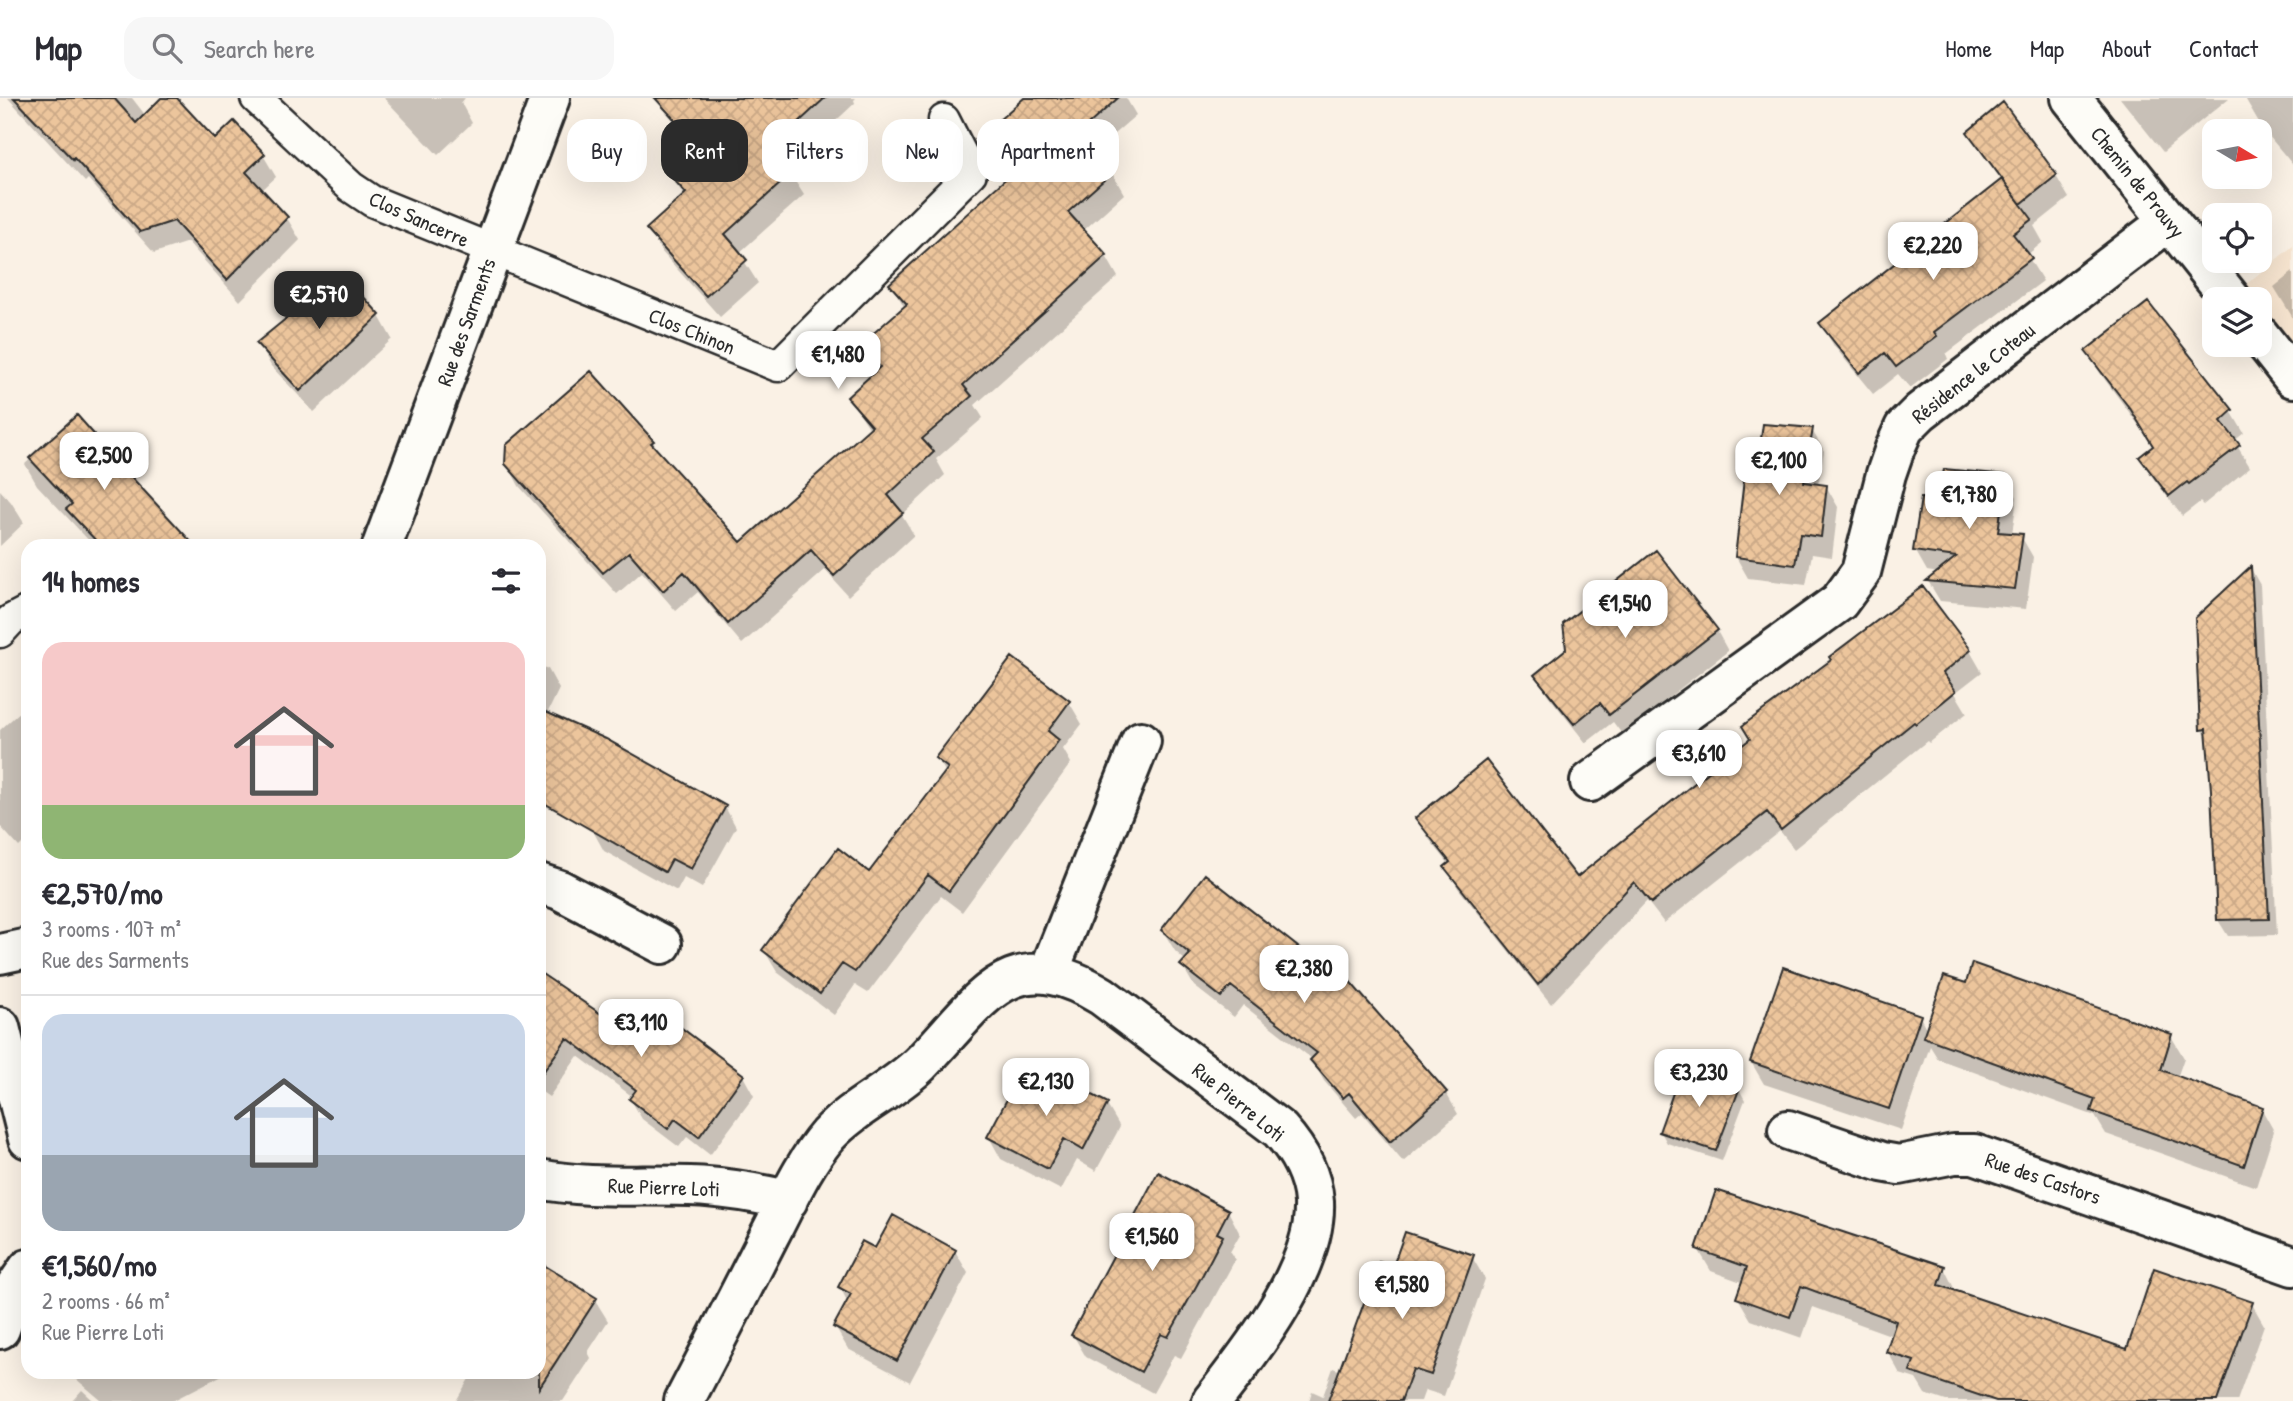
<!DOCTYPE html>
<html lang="en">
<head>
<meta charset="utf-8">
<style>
	body { margin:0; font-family:"Patrick Hand",sans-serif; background:#f7f7f7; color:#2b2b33; height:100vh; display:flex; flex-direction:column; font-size:26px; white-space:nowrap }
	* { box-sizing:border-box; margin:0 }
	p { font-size:23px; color:#7c7c81 }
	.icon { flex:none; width:38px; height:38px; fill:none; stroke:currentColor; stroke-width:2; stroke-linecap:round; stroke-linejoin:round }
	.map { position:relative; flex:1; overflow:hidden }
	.side { position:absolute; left:21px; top:441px; width:525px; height:840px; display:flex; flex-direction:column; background:#fff; border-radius:21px; box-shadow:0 7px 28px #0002 }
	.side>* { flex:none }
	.guide { position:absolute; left:567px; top:21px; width:665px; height:63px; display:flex; gap:14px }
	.needle { width:46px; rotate:100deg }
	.fabs { position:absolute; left:2202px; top:21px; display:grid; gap:14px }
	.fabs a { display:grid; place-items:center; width:70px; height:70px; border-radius:14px; background:#fff; box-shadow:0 7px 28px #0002; font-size:35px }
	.price { position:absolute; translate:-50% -60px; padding:0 16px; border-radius:14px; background:#fff; color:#222; font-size:23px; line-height:46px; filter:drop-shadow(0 2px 4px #0008) }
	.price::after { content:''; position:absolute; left:50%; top:42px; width:21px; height:16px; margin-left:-10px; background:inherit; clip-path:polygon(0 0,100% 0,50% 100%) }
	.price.on { background:#2b2b2b; color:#fff }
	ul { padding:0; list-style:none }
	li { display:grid; align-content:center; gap:14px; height:371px; padding:0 21px }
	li+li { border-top:2px solid #e1e1e2 }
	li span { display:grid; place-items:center; height:217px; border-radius:21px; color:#555 }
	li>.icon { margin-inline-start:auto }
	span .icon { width:126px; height:126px; fill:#fffc; stroke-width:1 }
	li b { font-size:30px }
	h2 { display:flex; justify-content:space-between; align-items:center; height:84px; padding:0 21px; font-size:30px }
	.chip { padding:0 24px; border-radius:21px; background:#fff; box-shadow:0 7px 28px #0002; font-size:24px; line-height:63px }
	.chip.on { background:#2b2b2b; color:#fff }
	header { display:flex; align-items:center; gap:42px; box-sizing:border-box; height:98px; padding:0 35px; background:#fff; border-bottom:2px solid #e1e1e2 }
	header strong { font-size:33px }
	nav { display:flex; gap:38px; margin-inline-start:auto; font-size:24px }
	.search { width:490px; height:63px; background:#f7f7f7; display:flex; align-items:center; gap:18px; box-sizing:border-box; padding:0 24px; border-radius:21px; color:#7c7c81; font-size:26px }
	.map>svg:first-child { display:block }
	.built { fill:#f6e4cf }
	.shadow { fill:#0003 }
	.building { fill:url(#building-cross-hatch); stroke:#2b2b2b; stroke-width:2 }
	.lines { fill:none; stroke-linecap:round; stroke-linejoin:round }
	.service-casing { stroke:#2b2b2b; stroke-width:35 }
	.minor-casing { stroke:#2b2b2b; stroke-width:44 }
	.service { stroke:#fdfcf7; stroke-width:30 }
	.minor { stroke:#fdfcf7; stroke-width:38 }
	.labels { text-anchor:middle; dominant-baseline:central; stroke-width:5; stroke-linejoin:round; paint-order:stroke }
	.street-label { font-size:21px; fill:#2b2b2b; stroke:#fdfcf7 }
</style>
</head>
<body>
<header>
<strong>Map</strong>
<div class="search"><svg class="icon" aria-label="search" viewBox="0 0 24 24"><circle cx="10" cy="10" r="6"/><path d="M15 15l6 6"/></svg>Search here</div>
<nav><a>Home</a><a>Map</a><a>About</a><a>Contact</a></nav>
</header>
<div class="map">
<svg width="2293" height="1303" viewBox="0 0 2293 1303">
	<defs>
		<pattern id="building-cross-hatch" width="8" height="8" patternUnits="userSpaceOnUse" patternTransform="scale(1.75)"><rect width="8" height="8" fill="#ecc59c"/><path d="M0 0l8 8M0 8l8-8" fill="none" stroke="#cba987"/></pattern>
	</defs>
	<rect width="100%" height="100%" fill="#faf1e5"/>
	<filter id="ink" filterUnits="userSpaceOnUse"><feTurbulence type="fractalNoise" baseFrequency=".0143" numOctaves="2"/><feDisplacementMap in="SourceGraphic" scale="14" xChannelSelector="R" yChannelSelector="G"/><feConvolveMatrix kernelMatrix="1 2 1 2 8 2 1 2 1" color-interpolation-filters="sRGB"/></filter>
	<g filter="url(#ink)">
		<!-- built -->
		<path class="built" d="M2293 148V259L2259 216V201H2248L2240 191Z"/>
		<!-- shadow -->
		<path class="shadow" d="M8 0H132L146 18 164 0H174L215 44 263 57 276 79 261 93 287 120 300 142 240 203 188 144 154 155 88 81 85 84Z
			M384 0H465L461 5 472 25 438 57Z
			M693 0H856L854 2 855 5 786 69 804 97 739 155 758 185 720 219 661 153 649 131 685 99 667 71 693 48 673 18Z
			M1027 0H1126L1136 17 1093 54 1112 75 1124 96 1083 133 1106 158 1118 179 975 307 983 320 936 361 945 377 902 417 914 437 848 498 825 472 742 546 698 494 676 513 642 474 617 496 519 388 507 365 653 344 662 359 741 446 870 331 849 299 879 272 864 247 905 210 891 186 1029 61 1014 44 1002 22Z
			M2120 0H2229L2163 54Z
			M2248 0H2293V67L2263 31 2246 2Z
			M2003 7 2056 78 2069 100 2034 128 2043 144 2027 157 2043 183 1946 256 1948 261 1910 290 1898 276 1873 296 1834 248 1821 226 2002 83 1982 56 1969 34Z
			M2293 174V220L2274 189Z
			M342 177 379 218 392 241 314 314 271 268 259 246Z
			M2088 254 2231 313 2244 335 2234 343 2250 369 2203 407 2200 404 2182 418 2154 381 2141 360 2155 349 2100 275Z
			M77 319 193 448H94L37 387 25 366Z
			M1812 332 1824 353 1818 387 1826 388 1838 409 1832 459 1812 456 1806 487 1748 480 1736 459 1761 350Z
			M2005 379 2017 399 2012 437 2021 438 2033 459 2026 511 1940 503 1928 483 1939 475 1927 473 1915 452Z
			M0 392 11 404 24 425 0 448Z
			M1655 454 1717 533 1728 553 1622 636 1613 624 1586 645 1548 597 1536 577 1568 552Z
			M2251 471 2260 487 2277 837 2228 838 2218 822 2209 643 2202 631Z
			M1922 490 1970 553 1982 574 1955 595 1967 615 1929 645 1927 643 1794 751 1780 733 1664 825 1647 803 1551 906 1458 790 1447 769 1450 767 1429 741 1417 720 1576 781 1752 642 1833 562Z
			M1012 562 1069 604 1082 626 1063 651 1071 665 962 814 941 798 868 895 855 887 834 917 777 874 764 852 870 776 946 675 938 661Z
			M539 567 548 571 559 591 547 616 725 709 736 729 702 790 684 780 677 793 604 753 593 733 594 731 539 705Z
			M22 612 28 619V740L19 749 0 728V632Z
			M1163 833 1340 884 1344 880 1446 995 1458 1016 1403 1064 1362 1015 1356 1020 1324 983 1311 960 1243 907 1234 919 1194 888 1182 867 1186 863 1175 853Z
			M539 875 639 943 660 915 743 978 754 998 710 1057 687 1039 679 1049 642 1021 631 1002 633 999 578 958 549 999 539 992Z
			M1920 919 1927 932 2171 938 2184 960 2177 980 2261 1010 2274 1033 2256 1089 2106 1036 2095 1018 1938 961 1930 948 1901 1032 1764 986 1751 964Z
			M1739 991 1745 1002 1722 1063 1667 1045 1661 1034Z
			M1063 992 1107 1007 1120 1029 1096 1073 1077 1062 1061 1092 1001 1061 989 1039Z
			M1228 1113 1240 1136 1230 1154 1235 1162 1181 1260 1174 1257 1153 1295 1086 1259 1073 1237Z
			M1698 1151 1944 1170 1956 1194 2107 1303H1946L1925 1296 1916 1281 1900 1276 1888 1254 1893 1238 1813 1209 1802 1240 1751 1222 1738 1200 1744 1185 1711 1173Z
			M875 1152 955 1153 968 1175 910 1284 848 1251 835 1229 848 1205 840 1189Z
			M1472 1159 1485 1181 1444 1298 1425 1292 1421 1303H1309L1312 1293 1323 1298 1333 1270 1341 1273 1394 1171Z
			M539 1166 595 1202 608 1223 588 1254 591 1260 563 1303H456L473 1274H539Z
			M2252 1206 2264 1227 2237 1303H2214Z
			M68 1274H228L172 1303H102Z
			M82 1292 94 1303H72Z"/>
		<!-- building -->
		<path class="building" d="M14 0H114L136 25 161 0H177L215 41 234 23 265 56 246 74 288 119 227 182 174 123 140 134 74 60 73 62Z
			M655 0H825L772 49 793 74 725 136 747 162 706 198 646 131 686 95 664 71 695 44Z
			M1024 0H1118L1079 35 1113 74 1068 114 1107 157 963 287 972 298 922 341 934 354 888 397 903 415 834 478 811 452 728 526 684 474 663 493 629 454 603 475 505 366 506 347 591 273 654 343 651 345 741 444 872 328 847 299 880 269 861 246 907 206 889 186 1031 58 999 22Z
			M2003 4 2057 77 2021 106 1967 34Z
			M2002 81 2032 121 2013 136 2032 160 1934 234 1937 238 1896 269 1885 255 1859 275 1819 225Z
			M342 175 380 217 300 293 256 245Z
			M2148 204 2233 312 2221 323 2240 347 2189 386 2187 384 2169 398 2139 359 2153 348 2131 312 2085 253Z
			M77 317 136 384 195 448H101L66 411 72 406 29 360Z
			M1763 326 1813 330 1804 384 1827 387 1821 439 1800 436 1795 467 1735 459 1748 347 1760 348Z
			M1944 371 2006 377 1998 434 2023 436 2015 491 1926 483 1956 459 1913 453 1921 400H1939Z
			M1656 452 1718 532 1609 617 1600 605 1574 626 1534 577 1566 551 1563 526Z
			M2251 468 2269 821 2217 822 2211 692 2206 631 2200 632 2195 520Z
			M1923 488 1971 552 1943 575 1956 593 1916 626 1914 624 1781 732 1767 714 1651 805 1634 784 1538 887 1444 769 1450 764 1415 720 1486 662 1577 779 1750 641 1742 628 1831 562 1829 559Z
			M1012 559 1070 603 1048 633 1059 642 949 793 928 777 855 874 842 866 820 896 762 852 838 750 869 774 948 670 935 660Z
			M539 611 606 641 726 708 691 771 672 761 665 774 539 702Z
			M1205 776 1340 882 1345 878 1447 994 1390 1044 1349 995 1343 1000 1310 962 1317 955 1231 888 1221 899 1180 867 1190 856 1161 832Z
			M1972 865 2172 936 2161 972 2263 1009 2244 1068 2091 1013 2095 1001 1923 939 1944 878 1966 885Z
			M1783 869 1921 917 1889 1011 1750 964Z
			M539 874 638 941 659 913 744 977 699 1039 675 1021 668 1031 629 1001 636 992 567 940 539 980Z
			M1024 969 1062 990 1066 983 1108 1005 1083 1052 1064 1041 1048 1071 987 1039Z
			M1682 970 1740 989 1716 1053 1659 1034Z
			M1158 1074 1229 1112 1217 1135 1223 1138 1203 1176 1168 1239 1161 1236 1141 1274 1071 1237Z
			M1716 1092 1945 1168 1939 1187 2127 1251 2154 1170 2253 1204 2217 1303H1996L1910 1274 1914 1263 1886 1254 1896 1223 1801 1188 1790 1219 1736 1200 1747 1169 1696 1151Z
			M893 1117 956 1152 897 1263 833 1229 851 1196 838 1189 862 1143 875 1150Z
			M1405 1134 1474 1157 1431 1277 1413 1271 1401 1303H1328L1379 1164 1393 1168Z
			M539 1164 597 1200 539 1290Z"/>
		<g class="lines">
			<!-- service casing -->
			<g class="service-casing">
				<path id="service" d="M256 0 351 89 372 103 778 268 971 75 944 22
					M0 534 11 522 28 513"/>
			</g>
			<!-- minor casing -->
			<g class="minor-casing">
				<path id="minor" d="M2071 0 2231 201
					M2259 237 2293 280
					M382 448 550 0
					M1590 684 1839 504 1861 474 1886 376 1895 350 1904 330 1920 314 2169 123
					M539 785 560 792 662 846
					M0 856 28 850
					M1048 876 1141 643
					M0 929 28 1041
					M1788 1032 1882 1064 1899 1067 1954 1056H1974L2293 1168
					M539 1081C594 1092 651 1085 707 1089 734 1091 761 1096 788 1102
					M0 1231 15 1190 28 1171
					M684 1303C713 1248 741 1193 769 1138 787 1104 803 1066 828 1037 855 1008 892 993 920 966 980 906 1007 840 1102 898L1280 1032C1298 1052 1312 1076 1314 1104 1317 1171 1251 1253 1212 1303"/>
			</g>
			<!-- service -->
			<use href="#service" class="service"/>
			<!-- minor -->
			<use href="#minor" class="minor"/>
		</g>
	</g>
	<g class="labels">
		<!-- street labels -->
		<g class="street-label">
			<text transform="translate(2138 84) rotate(51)">Chemin de Prouvy</text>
			<text transform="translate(419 121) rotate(24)">Clos Sancerre</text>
			<text transform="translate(466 224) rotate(-70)">Rue des Sarments</text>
			<text transform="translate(692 233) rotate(22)">Clos Chinon</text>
			<text transform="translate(1973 275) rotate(-38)">Résidence le Coteau</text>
			<text transform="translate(1239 1004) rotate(39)">Rue Pierre Loti</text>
			<text transform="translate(2043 1080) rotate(19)">Rue des Castors</text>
			<text transform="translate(664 1089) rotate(2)">Rue Pierre Loti</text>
		</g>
	</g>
</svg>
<div class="fabs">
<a><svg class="needle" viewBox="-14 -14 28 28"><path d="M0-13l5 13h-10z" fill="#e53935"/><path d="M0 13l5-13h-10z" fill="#7c7c81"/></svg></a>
<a><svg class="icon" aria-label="locate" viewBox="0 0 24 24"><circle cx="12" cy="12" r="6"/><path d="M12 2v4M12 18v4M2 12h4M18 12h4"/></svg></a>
<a><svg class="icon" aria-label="layers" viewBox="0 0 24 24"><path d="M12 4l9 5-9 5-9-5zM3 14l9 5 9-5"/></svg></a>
</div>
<b class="price" style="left:1933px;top:184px">€2,220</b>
<b class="price on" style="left:319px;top:233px">€2,570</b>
<b class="price" style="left:838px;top:293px">€1,480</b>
<b class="price" style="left:104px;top:394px">€2,500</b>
<b class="price" style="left:1779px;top:399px">€2,100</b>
<b class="price" style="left:1969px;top:433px">€1,780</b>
<b class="price" style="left:1625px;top:542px">€1,540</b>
<b class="price" style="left:1699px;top:692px">€3,610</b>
<b class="price" style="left:1304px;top:907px">€2,380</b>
<b class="price" style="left:641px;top:961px">€3,110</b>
<b class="price" style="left:1699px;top:1011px">€3,230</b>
<b class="price" style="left:1046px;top:1020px">€2,130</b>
<b class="price" style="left:1152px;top:1175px">€1,560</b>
<b class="price" style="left:1402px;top:1223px">€1,580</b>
<div class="guide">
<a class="chip">Buy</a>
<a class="chip on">Rent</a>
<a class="chip">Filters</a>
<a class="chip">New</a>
<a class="chip">Apartment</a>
</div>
<section class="side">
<h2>14 homes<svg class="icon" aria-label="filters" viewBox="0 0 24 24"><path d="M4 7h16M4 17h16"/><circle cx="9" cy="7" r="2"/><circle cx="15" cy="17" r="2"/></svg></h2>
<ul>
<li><span style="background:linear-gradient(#f6c9c9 75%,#8fb573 0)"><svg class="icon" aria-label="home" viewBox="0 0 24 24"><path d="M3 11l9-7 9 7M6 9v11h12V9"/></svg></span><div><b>€2,570/mo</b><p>3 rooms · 107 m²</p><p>Rue des Sarments</p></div></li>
<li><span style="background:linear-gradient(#c9d6e8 65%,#9aa5b1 0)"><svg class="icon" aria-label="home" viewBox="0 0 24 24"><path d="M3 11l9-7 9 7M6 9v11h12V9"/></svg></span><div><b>€1,560/mo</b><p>2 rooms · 66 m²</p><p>Rue Pierre Loti</p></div></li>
</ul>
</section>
</div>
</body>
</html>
